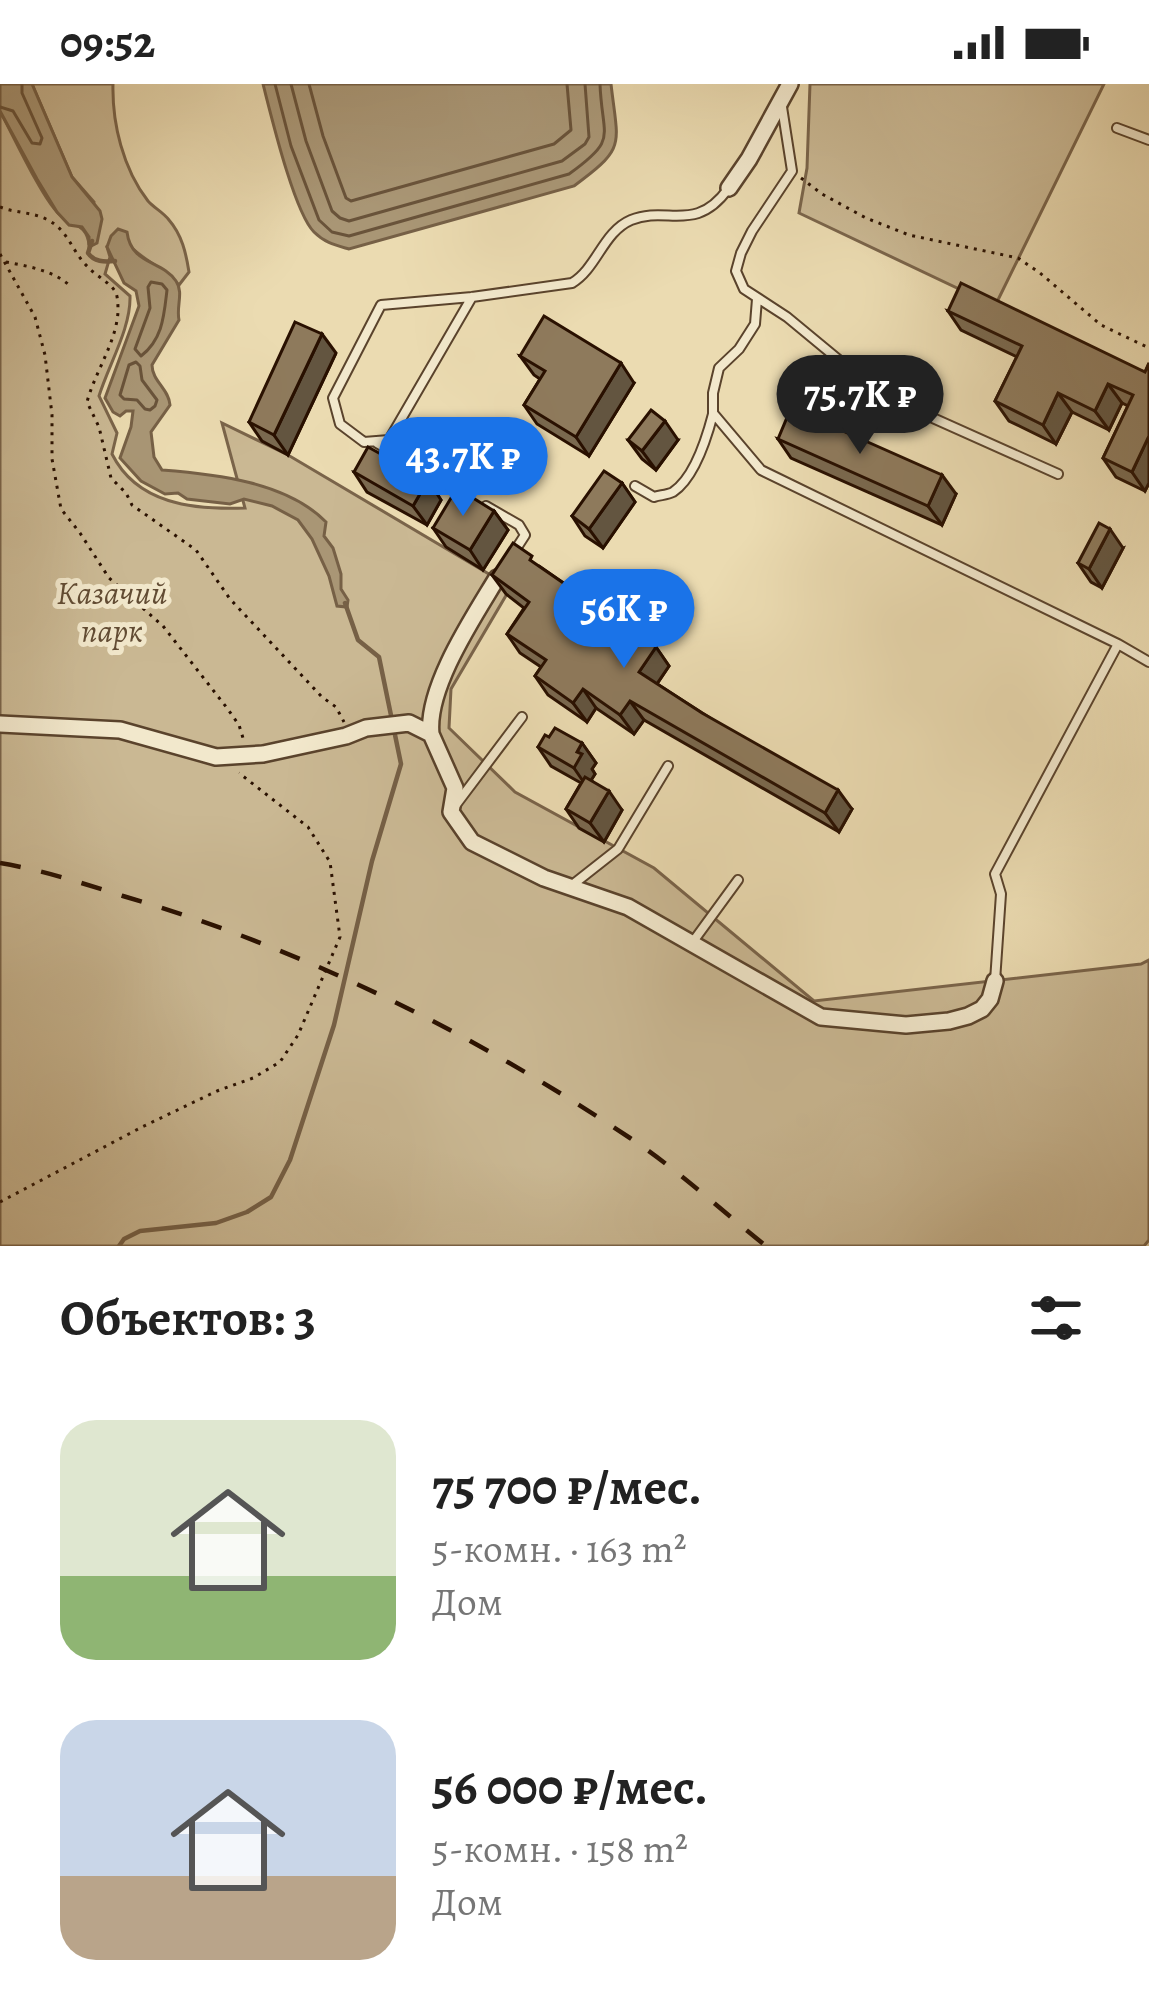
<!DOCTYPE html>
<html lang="ru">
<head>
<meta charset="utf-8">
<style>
	body { margin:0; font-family:Alegreya,serif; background:#f2f2f2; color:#222; height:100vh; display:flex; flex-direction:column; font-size:45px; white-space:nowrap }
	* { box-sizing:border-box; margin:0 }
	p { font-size:39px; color:#767676 }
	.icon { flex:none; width:66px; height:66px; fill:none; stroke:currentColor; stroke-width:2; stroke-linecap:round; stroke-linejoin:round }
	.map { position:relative; height:1162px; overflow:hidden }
	.drawer { display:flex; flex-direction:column; background:#fff; flex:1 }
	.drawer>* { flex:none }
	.price { position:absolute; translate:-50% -102px; padding:0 27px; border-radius:42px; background:#1a73e8; color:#fff; font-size:39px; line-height:78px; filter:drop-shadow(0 3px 6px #0008) }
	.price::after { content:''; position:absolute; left:50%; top:72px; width:36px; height:27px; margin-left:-18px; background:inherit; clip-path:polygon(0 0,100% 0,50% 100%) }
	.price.current { background:#222; color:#fff }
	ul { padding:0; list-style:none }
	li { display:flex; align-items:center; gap:36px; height:300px; padding:0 60px }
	li span { display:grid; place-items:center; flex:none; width:336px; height:240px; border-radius:36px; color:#555 }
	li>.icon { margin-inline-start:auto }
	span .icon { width:144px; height:144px; fill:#fffc; stroke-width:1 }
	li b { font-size:51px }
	h2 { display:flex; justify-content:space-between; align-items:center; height:144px; padding:0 60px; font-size:51px }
	.status { display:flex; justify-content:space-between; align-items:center; height:84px; padding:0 60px; background:#fff; direction:ltr }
	.status svg { height:33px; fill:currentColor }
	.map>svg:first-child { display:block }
	.green { fill:#cab893; stroke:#7a644a; stroke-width:3 }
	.water { fill:#a99675; stroke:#766046; stroke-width:3 }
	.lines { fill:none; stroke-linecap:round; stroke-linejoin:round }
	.shore { stroke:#69533a; stroke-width:3 }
	.stream { stroke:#766046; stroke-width:4.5 }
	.service-casing { stroke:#5a432c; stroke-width:12 }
	.minor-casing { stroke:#5a432c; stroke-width:20 }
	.path { stroke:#291000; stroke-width:3; stroke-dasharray:3 6; stroke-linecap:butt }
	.service { stroke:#f2e8cc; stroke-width:8 }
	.minor { stroke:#f2e8cc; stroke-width:15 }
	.rail { stroke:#291000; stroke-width:4.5; stroke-dasharray:21 21; stroke-linecap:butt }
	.wall { fill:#7a694f; stroke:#291000; stroke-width:3 }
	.shaded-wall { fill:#635540; stroke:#291000; stroke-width:3 }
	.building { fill:#8e7a5c; stroke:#291000; stroke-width:3 }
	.labels { text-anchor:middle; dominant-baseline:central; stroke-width:10; stroke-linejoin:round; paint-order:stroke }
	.park-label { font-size:33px; font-style:italic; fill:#614b33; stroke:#f2e8cc }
</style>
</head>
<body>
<div class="status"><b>09:52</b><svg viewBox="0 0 49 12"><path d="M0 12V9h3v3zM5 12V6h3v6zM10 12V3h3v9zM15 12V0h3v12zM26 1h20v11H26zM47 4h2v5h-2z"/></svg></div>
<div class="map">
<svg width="1149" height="1162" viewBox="0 0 1149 1162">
	<rect width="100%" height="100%" fill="#ebdbb1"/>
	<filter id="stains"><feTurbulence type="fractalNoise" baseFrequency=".00167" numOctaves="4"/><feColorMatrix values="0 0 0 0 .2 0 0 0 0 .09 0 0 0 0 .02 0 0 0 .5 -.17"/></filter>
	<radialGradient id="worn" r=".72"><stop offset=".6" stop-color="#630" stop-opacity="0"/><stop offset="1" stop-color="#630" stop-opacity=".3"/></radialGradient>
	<!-- green -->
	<path class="green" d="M32 0H113C112 39 123 85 148 117 154 124 163 128 169 136 182 151 186 169 189 188L179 201C165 184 143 177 128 160L107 163 110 173 105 190 130 212C131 244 109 280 99 312L117 349 112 370C137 420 193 426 245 424L222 339 288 371 511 503 451 605 449 644 515 708 654 784 814 917 1141 880 1149 876V1156L1144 1162H0V27C13 51 41 112 58 129 72 141 87 140 89 161L94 118 72 93Z
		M810 0H1104L995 222 799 129 807 84Z"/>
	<!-- water -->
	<path class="water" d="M0 0H32L72 93 100 127 102 135 97 159 89 163V153L82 143 69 141 57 128 37 95 0 27Z
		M263 0H611C618 62 627 63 574 102L349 165C335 161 325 159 314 148 294 128 271 31 263 0Z
		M118 145 127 148C131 181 162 176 176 197 184 209 176 222 179 236L152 281C152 297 169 305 170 321L151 348 154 373 162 386C215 390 287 398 326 438L324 452 333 464 341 490V505L348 516 347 523 337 522 329 492 312 455 298 436 272 422 244 415 230 420 187 415 178 409 165 410 141 397 120 374 131 343 133 327H126L120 332 113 328 105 314 139 222 136 207 124 199 107 163 111 152Z"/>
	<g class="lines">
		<!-- shore -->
		<path class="shore" d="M275 0 291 62 319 136 332 148 349 152 569 90C619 54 602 55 600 0
			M291 0 306 57 332 127 340 134 349 137 562 77 585 60 589 53 585 0
			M309 0 323 52 346 114 351 117 554 60 571 46 567 0
			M0 23 13 27 32 59 40 60 42 54 22 9V0
			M151 198 162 200 167 206C164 231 163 255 141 272L135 265 150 224 148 203Z
			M136 278 140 282 142 296 157 316 155 322 150 326 145 325 137 316 124 315 120 311 129 281Z"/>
		<!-- stream -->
		<path class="stream" d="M92 157 88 169C94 178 104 178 115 177
			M119 1162 124 1155 140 1147 216 1139 247 1128 271 1113 290 1076 334 941 372 777 401 680 379 573 358 556 345 519"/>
		<!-- service casing -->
		<g class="service-casing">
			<path id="service" d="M782 23 792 87 752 147 741 169 736 187 744 205 787 233 839 276 856 296 915 326 1058 390
				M1117 44 1149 56
				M472 213 389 356 364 358 340 340 333 314 381 221 472 213 572 199C597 184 603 148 631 136 667 121 695 150 728 105
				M757 215 755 240 739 265 719 284 713 309V329L761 386 1118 560
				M377 359 463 409
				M635 402 654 413C660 411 667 411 673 408 694 394 707 353 713 330
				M486 422 519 441 525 451 514 468
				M455 722 522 633
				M571 802 618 765 668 682
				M692 859 738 796
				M995 897 1001 810 995 790 1118 560 1149 578"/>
		</g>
		<!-- minor casing -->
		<g class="minor-casing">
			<path id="minor" d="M729 104 749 75 790 0
				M0 640 120 646 216 673 263 670 346 652 366 644 409 639 431 650 455 704 451 728 472 758 544 794 628 823 821 933 906 941 949 937 968 932 982 925 990 915 995 897
				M431 650C426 604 473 534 497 494"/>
		</g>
		<!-- path -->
		<path class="path" d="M801 94 822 110 866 134 909 151 1018 174 1040 189 1101 241 1149 264
			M0 123C15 129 32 128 46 135 69 146 71 167 88 183 96 192 111 199 116 209 118 214 118 223 118 228 116 259 95 288 87 318L99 343 111 394 126 409 132 421 196 466 230 515 322 613 336 623 344 638
			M0 170 35 233 45 271 52 331V375L61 425 80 449 109 494 163 542 227 624 239 641 243 654
			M6 178C27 182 51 186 68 200
			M0 1118 142 1043 217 1007 253 994 280 978 298 951 340 853 330 778 308 743 239 689"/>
		<!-- service -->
		<use href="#service" class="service"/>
		<!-- minor -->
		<use href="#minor" class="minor"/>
		<!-- rail -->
		<path class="rail" d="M0 779C42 786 82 799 123 812 304 865 473 949 630 1054 678 1086 721 1126 766 1162"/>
	</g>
	<!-- wall -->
	<path class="wall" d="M948 227 1145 288 1149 279V399L1145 407 1116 393 1103 374 1128 322 1122 319 1109 346 1072 328 1056 360 1009 337 995 317 1017 273 961 246Z
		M336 269 288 371 262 357 249 338Z
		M520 272 634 299 589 372 537 340 524 321 540 295 534 291Z
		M778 355 956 410 942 441 791 374Z
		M628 356H678L656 386 642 375Z
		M354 388 428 396 441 416 427 441 367 408Z
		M622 399 635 418 603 464 585 452 572 432Z
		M494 427 508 446 483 486 446 463 433 444Z
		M1123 464 1102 504 1091 498 1078 479Z
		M539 482 656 563 669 582 657 600 852 725 839 748 644 636 634 650 596 624 587 638 548 611 535 592 541 583 520 569 507 550 524 524 506 510 492 491Z
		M549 653 582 659 596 679 592 685 595 690 591 696 622 726 604 758 579 744 566 725 581 699 551 682 538 663Z"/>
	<!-- shaded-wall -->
	<path class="shaded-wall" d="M322 250 336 269 288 371 274 351Z
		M621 279 634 299 589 372 576 353Z
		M1108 300 1122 319 1109 346 1095 327Z
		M1058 309 1072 328 1056 360 1043 341Z
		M665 337 678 356 656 386 642 367Z
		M1149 352V399L1145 407 1132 388Z
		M942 391 956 410 942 441 928 422Z
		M428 396 441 416 427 441 413 422Z
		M622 399 635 418 603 464 589 445Z
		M494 427 508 446 483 486 470 466Z
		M1110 445 1123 464 1102 504 1089 485Z
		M656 563 669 582 652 607 639 588Z
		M583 605 596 624 587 638 573 619Z
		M630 617 644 636 634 650 620 631Z
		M582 659 596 679 592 685 595 690 587 703 574 684 577 668Z
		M838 706 852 725 839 748 825 729Z
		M609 707 622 726 604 758 590 739Z"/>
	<!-- building -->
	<path class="building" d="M961 199 1145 288 1149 279V352L1132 388 1103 374 1133 311 1108 300 1095 327 1058 309 1043 341 995 317 1022 262 948 227Z
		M544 232 621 279 576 353 524 321 545 287 520 272Z
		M295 238 322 250 274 351 249 338Z
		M791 324 942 391 928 422 778 355Z
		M651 326 665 337 642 367 628 356Z
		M368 363 428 396 413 422 354 388Z
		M604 387 622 399 589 445 572 432Z
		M457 404 494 427 470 466 433 444Z
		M1099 439 1110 445 1089 485 1078 479Z
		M513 459 532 472 530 476 656 563 639 588 702 629 838 706 825 729 630 617 620 631 583 605 573 619 535 592 546 576 507 550 529 518 492 491Z
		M555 644 582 659 577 668 582 670 574 684 538 663 545 651 549 653Z
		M585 693 609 707 590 739 566 725Z"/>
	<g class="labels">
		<!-- park labels -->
		<g class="park-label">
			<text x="112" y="508">Казачий<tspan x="112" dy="38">парк</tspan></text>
		</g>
	</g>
	<rect width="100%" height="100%" filter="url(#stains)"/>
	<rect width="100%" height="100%" fill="url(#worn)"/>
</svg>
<b class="price current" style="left:860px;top:373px">75.7K ₽</b>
<b class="price" style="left:463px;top:435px">43.7K ₽</b>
<b class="price" style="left:624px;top:587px">56K ₽</b>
</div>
<section class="drawer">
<h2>Объектов: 3<svg class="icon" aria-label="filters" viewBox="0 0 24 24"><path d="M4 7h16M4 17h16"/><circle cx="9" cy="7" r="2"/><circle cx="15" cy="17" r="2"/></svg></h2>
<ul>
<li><span style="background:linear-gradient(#dfe7d0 65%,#8fb573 0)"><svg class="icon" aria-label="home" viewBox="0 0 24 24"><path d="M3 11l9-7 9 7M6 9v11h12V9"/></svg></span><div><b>75 700 ₽/мес.</b><p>5-комн. · 163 m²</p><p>Дом</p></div></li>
<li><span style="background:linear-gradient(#c9d6e8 65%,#b9a48a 0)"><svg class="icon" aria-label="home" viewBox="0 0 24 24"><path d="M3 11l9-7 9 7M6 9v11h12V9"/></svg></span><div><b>56 000 ₽/мес.</b><p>5-комн. · 158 m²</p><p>Дом</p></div></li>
</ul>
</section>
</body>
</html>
